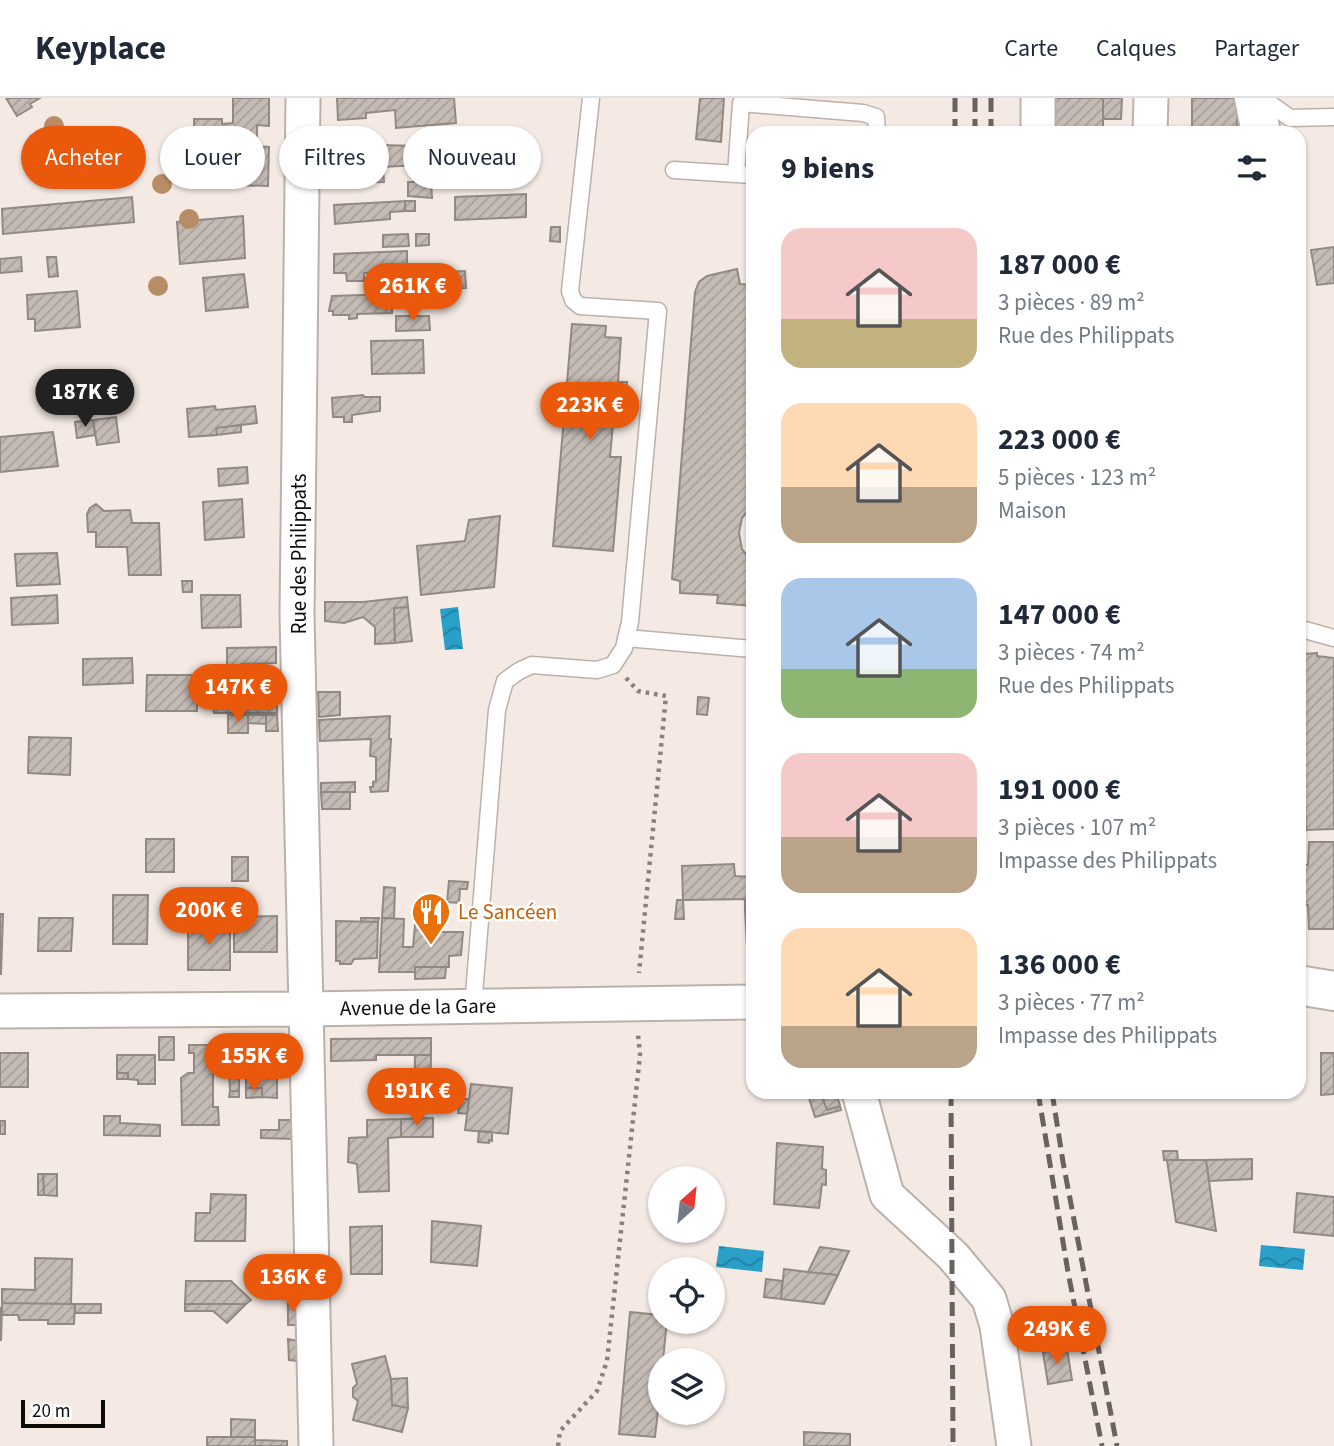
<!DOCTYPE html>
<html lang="fr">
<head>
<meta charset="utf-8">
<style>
	body { margin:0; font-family:"Source Sans 3",sans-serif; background:#f6f6f7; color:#1f2937; height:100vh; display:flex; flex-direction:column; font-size:26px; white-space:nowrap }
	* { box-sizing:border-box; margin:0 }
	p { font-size:23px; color:#747a83 }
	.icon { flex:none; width:38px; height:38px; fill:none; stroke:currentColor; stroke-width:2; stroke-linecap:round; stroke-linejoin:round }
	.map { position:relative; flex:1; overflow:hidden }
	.sheet { position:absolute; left:746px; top:28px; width:560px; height:973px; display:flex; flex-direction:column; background:#fff; border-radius:21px; box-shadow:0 2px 5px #0004 }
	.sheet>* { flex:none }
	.banner { position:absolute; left:21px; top:28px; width:620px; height:63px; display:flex; gap:14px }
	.needle { width:46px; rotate:27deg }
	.controls { position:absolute; left:648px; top:1068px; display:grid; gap:14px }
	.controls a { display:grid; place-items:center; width:77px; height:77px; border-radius:50%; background:#fff; box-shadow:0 2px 5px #0004; font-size:35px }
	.scale { position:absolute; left:21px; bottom:18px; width:84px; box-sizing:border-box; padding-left:7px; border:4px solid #0e0b09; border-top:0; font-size:19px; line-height:24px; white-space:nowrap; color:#0e0b09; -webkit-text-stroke:5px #fff; paint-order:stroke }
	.price { position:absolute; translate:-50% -60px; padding:0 16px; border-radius:24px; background:#ea580c; color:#fff; font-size:23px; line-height:46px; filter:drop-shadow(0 2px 4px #0008) }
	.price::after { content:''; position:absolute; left:50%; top:42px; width:21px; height:16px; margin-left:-10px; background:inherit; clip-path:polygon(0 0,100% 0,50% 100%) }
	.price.active { background:#222; color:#fff }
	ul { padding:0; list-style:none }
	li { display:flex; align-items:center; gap:21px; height:175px; padding:0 35px }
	li span { display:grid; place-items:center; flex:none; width:196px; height:140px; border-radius:21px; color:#555 }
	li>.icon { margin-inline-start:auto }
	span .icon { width:84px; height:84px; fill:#fffc; stroke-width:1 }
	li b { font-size:30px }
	h2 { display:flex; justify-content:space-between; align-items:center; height:84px; padding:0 35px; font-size:30px }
	.chip { padding:0 24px; border-radius:32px; background:#fff; box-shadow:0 2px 5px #0004; font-size:24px; line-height:63px }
	.chip.active { background:#ea580c; color:#fff }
	header { display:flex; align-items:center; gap:42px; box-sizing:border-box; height:98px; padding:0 35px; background:#fff; border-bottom:2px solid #e0e1e3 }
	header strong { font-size:33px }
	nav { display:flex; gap:38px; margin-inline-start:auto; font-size:24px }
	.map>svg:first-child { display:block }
	.water { fill:url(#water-waves) }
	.building { fill:url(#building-hatch); stroke:#928983; stroke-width:2 }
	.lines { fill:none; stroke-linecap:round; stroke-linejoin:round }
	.lane-casing { stroke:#bbb1ab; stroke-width:19 }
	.street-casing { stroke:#bbb1ab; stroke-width:37 }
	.secondary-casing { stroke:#bbb1ab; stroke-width:42 }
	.path { stroke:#89817d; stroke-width:4.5; stroke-dasharray:3.5 5; stroke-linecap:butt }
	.lane { stroke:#fff; stroke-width:16 }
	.street { stroke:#fff; stroke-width:33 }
	.secondary { stroke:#fff; stroke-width:38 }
	.rail { stroke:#69635f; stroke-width:5; stroke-dasharray:14 7; stroke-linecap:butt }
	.tree { fill:#b88d66 }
	.labels { text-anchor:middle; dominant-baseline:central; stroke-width:5; stroke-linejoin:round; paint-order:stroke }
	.street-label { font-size:21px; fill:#0e0b09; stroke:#fff }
	.food-label { font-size:21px; fill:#c56008; stroke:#fff; text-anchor:start }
</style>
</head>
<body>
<header>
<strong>Keyplace</strong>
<nav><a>Carte</a><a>Calques</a><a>Partager</a></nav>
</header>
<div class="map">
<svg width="1334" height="1348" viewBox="0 0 1334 1348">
	<defs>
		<pattern id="water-waves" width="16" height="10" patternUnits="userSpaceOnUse" patternTransform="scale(1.75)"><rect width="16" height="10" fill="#2a9fc7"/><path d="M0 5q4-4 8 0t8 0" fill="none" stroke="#2280a0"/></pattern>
		<pattern id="building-hatch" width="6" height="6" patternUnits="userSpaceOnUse" patternTransform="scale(1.75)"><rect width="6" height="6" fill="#c5bbb5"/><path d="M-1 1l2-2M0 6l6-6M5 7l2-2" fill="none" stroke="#a89f9a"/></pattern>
	</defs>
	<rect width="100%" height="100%" fill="#f4e9e3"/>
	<!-- water -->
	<path class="water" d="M458 509 463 551 445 552 440 511Z
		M1261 1147 1305 1151 1303 1172 1259 1168Z
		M719 1148 764 1153 762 1174 716 1169Z"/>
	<!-- building -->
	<path class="building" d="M6 0H40L30 6 32 9 17 18Z
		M233 0H269V28L257 27V38L194 36V21H222V26L233 25Z
		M337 0H454L456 25 396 30 395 12 366 15V20L338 22Z
		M700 0H724L721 44 696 41Z
		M1048 0H1103V35H1047Z
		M1103 0H1122L1121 21H1103Z
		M1192 0H1237V35H1192Z
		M194 36 257 38 256 48 269 49 268 88 233 87V57L213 56V48L194 47Z
		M381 47 416 48 417 67 383 69 384 84 343 85 342 50Z
		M414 81H431L432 100 408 98V84H414Z
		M526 96V119L455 122V99Z
		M132 99 134 124 3 136 2 111Z
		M405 103V113L390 114V121L335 126 334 107Z
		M405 103H415V113H405Z
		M243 118 245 160 180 166 177 124Z
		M551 129H560V144L550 143Z
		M408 136 409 148 383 149V137Z
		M416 136H429V147L416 148Z
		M1334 149V185L1317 187 1311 152Z
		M407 153V173L364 175V183H347L346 175H334V156Z
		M21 159 22 173 0 175V161Z
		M47 159H56L58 178 49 179Z
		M434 168V174L413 176 412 170Z
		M737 171 740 186 752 187V408L742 420 739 435 742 451 752 464V508L717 505 718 497 680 495V483L672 481 695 194 699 184 707 178Z
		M465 173 466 190 413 191V176Z
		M244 176 248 209 206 213 203 180Z
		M77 193 80 229 35 233V221H28L27 197Z
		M392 196V215L357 216V220L349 221V217H333V213H329L332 198Z
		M396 218H429L430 232 396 233Z
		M572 226 606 228 605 239 621 240 618 284H627L623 327 613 326 610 359H621L613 453 553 448Z
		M423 242 424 275 372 276 371 243Z
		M102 280 104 300 78 304 77 298 64 299 63 284Z
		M363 297 364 299H380V313L352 317V324H344V319H333L332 300Z
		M215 308 216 312 255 308 257 325 216 330 217 337 189 339 187 311Z
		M116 319 119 344 97 347 93 322Z
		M93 322 95 337 77 340 75 324Z
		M241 327V334L217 337 216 330Z
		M53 334 58 368 0 374V339Z
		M247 369 248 385 219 388 218 371Z
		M242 401 244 439 205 442 203 404Z
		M96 406 104 413 130 412 132 425H159L161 477H129L127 449H96V434H88L87 416 90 410Z
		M500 418 494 489 421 497 417 448 465 443 469 422Z
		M57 455 60 486 17 488 15 456Z
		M182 483H192V494H183Z
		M57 497 58 525 12 527 11 500Z
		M201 497H240L241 529 202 530Z
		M407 499 408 509 394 510 395 545 375 546V529L363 519 344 525 325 523V504H363Z
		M408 509 412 543 395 545 394 510Z
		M276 549V565L241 566V580L223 579 222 567H227V550Z
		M1317 555V558L1334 560V731L1306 732 1305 708H1299V668L1305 667V645L1303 646V622H1298V581H1303V556Z
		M132 560 133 585 83 587V561Z
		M241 566H247L248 580H241Z
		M147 577H197V613H146Z
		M277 589V615H214L213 609 223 608 224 598H261L260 590Z
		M318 594H340V617L319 619Z
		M698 599 709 600 707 617 697 616Z
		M228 617H248V635H228Z
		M248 617H266V626L248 625Z
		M266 617H277L278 633H266Z
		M390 618 389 641H391L388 693 371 694 370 689H373V684L376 683V659L370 658 371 641 320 643 319 622Z
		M29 639 71 640 70 677 28 675Z
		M355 684V694H321V685Z
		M321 694H350V711H322Z
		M146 741H174V774H146Z
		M1309 744H1334V831H1309L1308 807H1302V767H1308Z
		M232 759H248V783H232Z
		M734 766 735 778 752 779V801L683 802 682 768Z
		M449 783 468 784 467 791H460L459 805 447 804Z
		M384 789 395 790 394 820H382Z
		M222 796H230V804H222Z
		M113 797H148L147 846H113Z
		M745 801H752V811L745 812Z
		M677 802H683L684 821H675Z
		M222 804H230V826L222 827Z
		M752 811V848L747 849 745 812Z
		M0 816H3L1 876H0Z
		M435 816V834H463L461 857 449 858V869H415V874H379L382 820 404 821 403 849H413L416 817Z
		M277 818V854H234V819Z
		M39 820H73L71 853H38Z
		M361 820H379L378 824H361Z
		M336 823 378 824 377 860 354 861 351 866H340V863H336Z
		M230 826V872H188V827Z
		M415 869H446L445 880 415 881Z
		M227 938H240L239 993H230Z
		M159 939H174V962H159Z
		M431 940V957H376V962L331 963V941Z
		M189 947H213V1009H218L219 1027H182L181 980 188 975H194V955H189Z
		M0 955H28V989H0Z
		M1321 955H1334V996L1321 997Z
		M117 957H155V986H138V982L128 981V975H117Z
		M415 957H431L430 1012H414Z
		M246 963H277V1000L262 999V990H246Z
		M117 975H128V981H117Z
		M471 986 512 990 508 1036 465 1032Z
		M246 990H262V999L246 1000Z
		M230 993H239V999H229Z
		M807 994H820L827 1012 840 1008 841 1012 815 1019Z
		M820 994H836L840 1008 827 1012Z
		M1176 994H1208V995L1177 998Z
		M460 1001H469L467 1016 458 1015Z
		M104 1018H120V1025L160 1027V1038L104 1037Z
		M433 1020V1039H401V1021Z
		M401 1021V1039L388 1040 389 1093 359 1094 357 1066 348 1064 349 1040 367 1039V1022Z
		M279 1022H296V1041L261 1040V1032H279Z
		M0 1023H5V1036H0Z
		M479 1033 492 1034V1043L489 1042V1045L478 1044Z
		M777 1045 823 1049 822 1071 826 1072V1087L822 1086 819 1110 774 1106Z
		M1163 1053H1177L1178 1062H1164Z
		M1252 1061V1081L1209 1083 1206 1062Z
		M1167 1062H1206L1216 1133 1176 1124Z
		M38 1076H43L44 1097H38Z
		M43 1076H57V1098L44 1097Z
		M1297 1095 1334 1099V1138L1294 1134Z
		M211 1096 246 1097 245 1143H195L196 1115H210Z
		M432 1123 481 1128 477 1168 431 1164Z
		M382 1128V1176H351L350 1129Z
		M820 1149 849 1153 838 1177 808 1174Z
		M35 1160 72 1161 71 1206 2 1205V1191L35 1192Z
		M784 1171 808 1174 838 1177 824 1206 781 1201Z
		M766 1181 782 1183 781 1201 764 1199Z
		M186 1183H231L251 1202 246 1206H185Z
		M2 1205 75 1206 74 1226H48V1222H19L18 1217H2Z
		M75 1206H101V1215H75Z
		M185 1206H246L227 1225 213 1213H185Z
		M288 1206H298V1226L295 1227H288Z
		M0 1210H2L1 1242H0Z
		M630 1214 660 1217V1223H667L663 1262H660V1295L655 1339 619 1336Z
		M288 1241 298 1243V1263L289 1262Z
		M1067 1251 1072 1282 1048 1286 1043 1254Z
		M385 1258 391 1281 392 1307 408 1310 402 1334 353 1322 358 1303 353 1299V1290L357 1286 352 1266Z
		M407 1280 408 1310 392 1307 391 1281Z
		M231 1321 255 1322V1339H231Z
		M804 1334 850 1336V1348H804Z
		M207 1339H255V1348H207Z
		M255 1342 287 1343V1348H255Z"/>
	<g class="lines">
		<!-- lane casing -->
		<g class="lane-casing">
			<path id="lane" d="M1262 0 1290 20 1334 19
				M674 72 752 77
				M736 76 741 5 863 15 876 19 877 35
				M1298 530 1334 540
				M626 540 752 551
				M473 909 497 612 505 583 519 573 532 567 597 572 613 567 624 550 630 524 658 213 580 208 573 202 570 193 591 0"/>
		</g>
		<!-- street casing -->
		<g class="street-casing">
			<path id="street" d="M303 0 297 517 316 1348
				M1038 35V0
				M1150 35 1151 0
				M0 913 306 911 752 904
				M859 994 887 1097 953 1158 989 1201 997 1228 1014 1348"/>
		</g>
		<!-- secondary casing -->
		<g class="secondary-casing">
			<path id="secondary" d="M1254 0 1261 35
				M1298 887 1334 893"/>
		</g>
		<!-- path -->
		<path class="path" d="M626 580 638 593 666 598 639 875
			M558 1348 560 1333 597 1293 607 1263 640 957 638 936"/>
		<!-- lane -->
		<use href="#lane" class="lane"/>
		<!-- street -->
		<use href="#street" class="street"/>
		<!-- secondary -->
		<use href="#secondary" class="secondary"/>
		<!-- rail -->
		<path class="rail" d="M975 0V35
			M991 0V35
			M955 35V0
			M951 994 953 1348
			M1038 994 1068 1174 1102 1348
			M1052 994 1063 1064 1117 1348"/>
	</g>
	<!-- trees -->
	<g class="tree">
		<circle cx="54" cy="28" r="10"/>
		<circle cx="162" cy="86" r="10"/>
		<circle cx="189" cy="121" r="10"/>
		<circle cx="158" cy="188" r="10"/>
	</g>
	<!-- icons -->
	<defs>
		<g id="restaurant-pin" transform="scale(2.0125)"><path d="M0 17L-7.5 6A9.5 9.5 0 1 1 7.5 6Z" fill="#e8710a" stroke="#fff"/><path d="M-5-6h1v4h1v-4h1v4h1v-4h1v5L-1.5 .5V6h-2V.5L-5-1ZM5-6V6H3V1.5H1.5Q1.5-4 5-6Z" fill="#fff"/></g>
	</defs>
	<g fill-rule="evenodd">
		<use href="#restaurant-pin" x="431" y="814"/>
	</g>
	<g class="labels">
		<!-- street labels -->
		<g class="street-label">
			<text transform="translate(299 456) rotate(-90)">Rue des Philippats</text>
			<text transform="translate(418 909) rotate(-1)">Avenue de la Gare</text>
		</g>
		<!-- food labels -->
		<g class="food-label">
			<text x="458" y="814">Le Sancéen</text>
		</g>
	</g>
</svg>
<div class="controls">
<a><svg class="needle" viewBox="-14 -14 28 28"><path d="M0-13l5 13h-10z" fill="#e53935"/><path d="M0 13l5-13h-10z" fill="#747a83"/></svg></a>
<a><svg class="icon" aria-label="locate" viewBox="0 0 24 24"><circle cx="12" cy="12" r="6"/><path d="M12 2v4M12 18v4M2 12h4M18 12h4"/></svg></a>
<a><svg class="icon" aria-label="layers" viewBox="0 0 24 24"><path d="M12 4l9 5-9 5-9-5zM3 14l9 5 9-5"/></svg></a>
</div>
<div class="scale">20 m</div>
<b class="price" style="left:413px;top:225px">261K €</b>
<b class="price active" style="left:85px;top:331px">187K €</b>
<b class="price" style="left:590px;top:344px">223K €</b>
<b class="price" style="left:238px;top:626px">147K €</b>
<b class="price" style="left:209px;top:849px">200K €</b>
<b class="price" style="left:254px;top:995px">155K €</b>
<b class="price" style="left:417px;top:1030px">191K €</b>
<b class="price" style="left:293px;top:1216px">136K €</b>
<b class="price" style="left:1057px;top:1268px">249K €</b>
<div class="banner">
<a class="chip active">Acheter</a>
<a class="chip">Louer</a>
<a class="chip">Filtres</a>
<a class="chip">Nouveau</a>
</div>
<section class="sheet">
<h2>9 biens<svg class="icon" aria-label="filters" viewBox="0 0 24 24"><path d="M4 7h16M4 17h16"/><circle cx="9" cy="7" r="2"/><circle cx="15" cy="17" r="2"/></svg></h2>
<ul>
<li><span style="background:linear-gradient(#f6c9c9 65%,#c2b280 0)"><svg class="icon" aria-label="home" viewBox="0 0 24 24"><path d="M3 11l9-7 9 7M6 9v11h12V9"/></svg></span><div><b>187 000 €</b><p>3 pièces · 89 m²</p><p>Rue des Philippats</p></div></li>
<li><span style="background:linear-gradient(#ffd9b3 60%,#b9a48a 0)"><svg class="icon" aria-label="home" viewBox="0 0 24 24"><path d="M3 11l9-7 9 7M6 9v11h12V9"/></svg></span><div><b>223 000 €</b><p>5 pièces · 123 m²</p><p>Maison</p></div></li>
<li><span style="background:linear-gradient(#a9c7e8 65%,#8fb573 0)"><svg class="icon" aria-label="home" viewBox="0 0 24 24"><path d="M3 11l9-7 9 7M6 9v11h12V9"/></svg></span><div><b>147 000 €</b><p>3 pièces · 74 m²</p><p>Rue des Philippats</p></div></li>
<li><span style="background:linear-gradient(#f6c9c9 60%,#b9a48a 0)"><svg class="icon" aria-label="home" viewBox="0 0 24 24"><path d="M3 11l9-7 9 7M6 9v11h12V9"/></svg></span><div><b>191 000 €</b><p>3 pièces · 107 m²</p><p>Impasse des Philippats</p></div></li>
<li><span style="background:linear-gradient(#ffd9b3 70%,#b9a48a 0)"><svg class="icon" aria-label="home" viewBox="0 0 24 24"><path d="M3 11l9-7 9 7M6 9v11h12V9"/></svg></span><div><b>136 000 €</b><p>3 pièces · 77 m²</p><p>Impasse des Philippats</p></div></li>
</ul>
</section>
</div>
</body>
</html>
